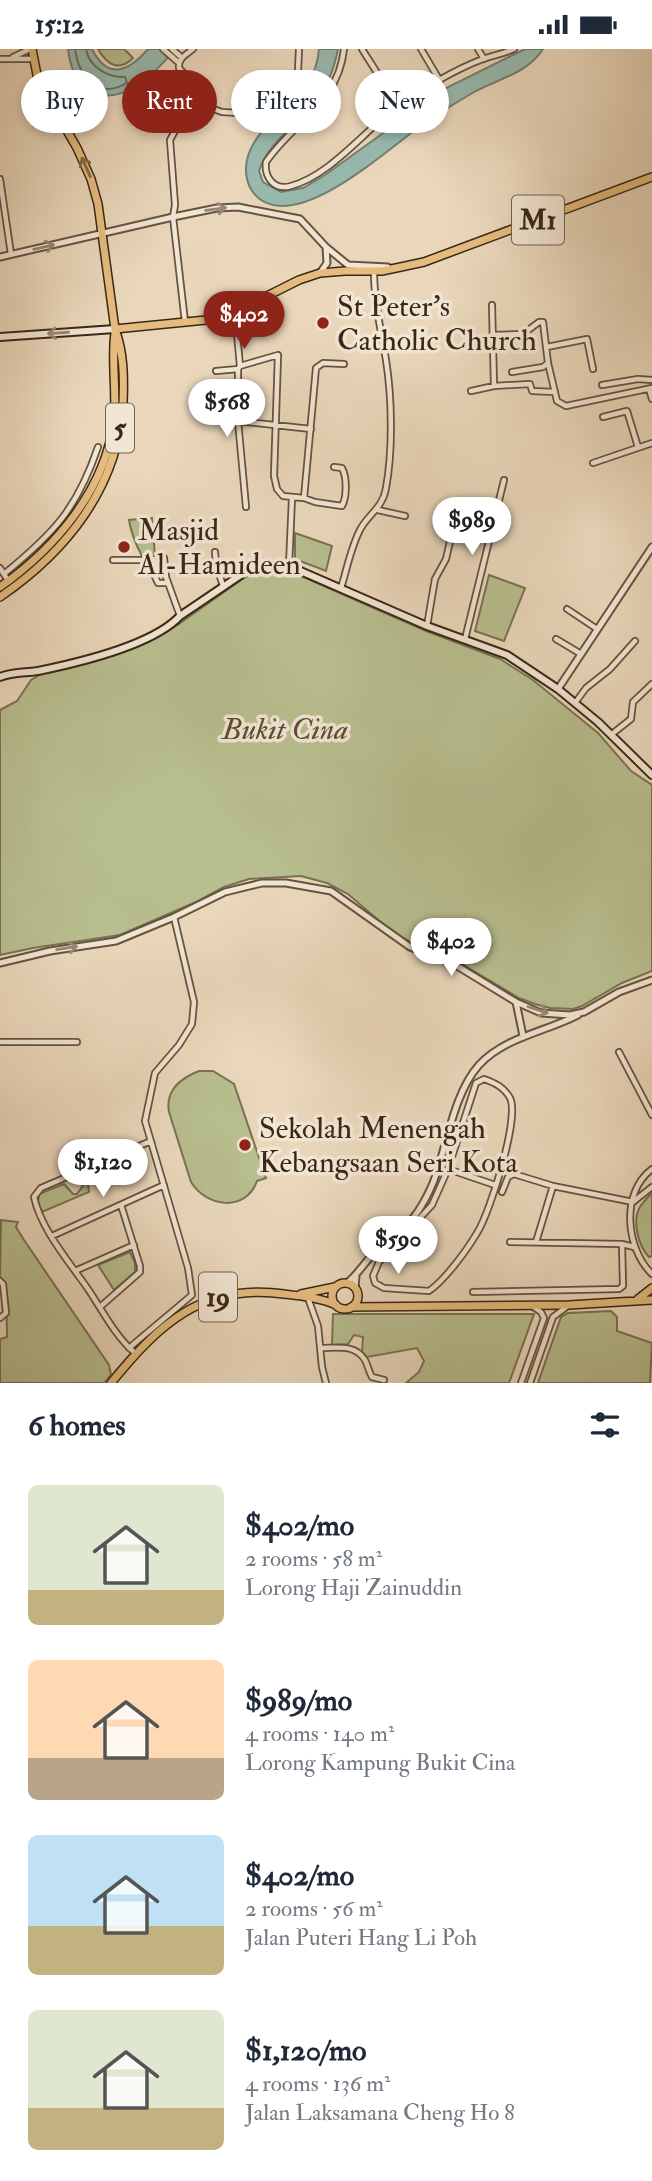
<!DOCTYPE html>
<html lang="en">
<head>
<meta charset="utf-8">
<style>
	body { margin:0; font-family:"IM FELL Double Pica",serif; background:#f6f6f7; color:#1f2937; height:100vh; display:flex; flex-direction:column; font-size:26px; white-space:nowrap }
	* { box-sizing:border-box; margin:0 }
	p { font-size:23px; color:#747a83 }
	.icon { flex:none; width:38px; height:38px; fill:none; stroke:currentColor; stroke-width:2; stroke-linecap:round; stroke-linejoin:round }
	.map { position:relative; height:1334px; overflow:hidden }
	.panel { display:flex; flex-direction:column; background:#fff; flex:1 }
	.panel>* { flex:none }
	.guide { position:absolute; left:21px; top:21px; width:611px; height:63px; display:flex; gap:14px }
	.price { position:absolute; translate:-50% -60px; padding:0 16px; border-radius:24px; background:#fff; color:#222; font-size:23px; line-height:46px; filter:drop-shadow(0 2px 4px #0008) }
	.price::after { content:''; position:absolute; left:50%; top:42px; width:21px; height:16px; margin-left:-10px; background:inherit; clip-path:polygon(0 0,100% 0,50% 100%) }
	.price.selected { background:#8f2418; color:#fff }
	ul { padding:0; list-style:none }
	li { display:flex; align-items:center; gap:21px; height:175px; padding:0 28px }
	li span { display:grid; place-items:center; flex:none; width:196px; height:140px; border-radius:10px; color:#555 }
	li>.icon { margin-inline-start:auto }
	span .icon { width:84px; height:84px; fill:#fffc; stroke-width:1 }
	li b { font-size:30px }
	h2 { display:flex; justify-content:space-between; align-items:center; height:84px; padding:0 28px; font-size:30px }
	.chip { padding:0 24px; border-radius:32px; background:#fff; box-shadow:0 4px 10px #0003; font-size:24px; line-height:63px }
	.chip.selected { background:#8f2418; color:#fff }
	.status { display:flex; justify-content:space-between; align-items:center; height:49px; padding:0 35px; background:#fff; direction:ltr }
	.status svg { height:19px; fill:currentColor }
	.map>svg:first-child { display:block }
	.green { fill:#b8be8f; stroke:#797252; stroke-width:2 }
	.water { fill:#98baaf; stroke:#727f71; stroke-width:2 }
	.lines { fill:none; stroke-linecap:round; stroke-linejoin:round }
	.shore { stroke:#697062; stroke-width:2 }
	.minor-casing { stroke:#66533e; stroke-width:8 }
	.tertiary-casing { stroke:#66533e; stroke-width:9 }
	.secondary-casing { stroke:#3a2715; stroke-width:10 }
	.primary-casing { stroke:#3a2715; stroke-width:10 }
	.minor { stroke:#f1e5d3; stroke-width:4.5 }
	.tertiary { stroke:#f1e5d3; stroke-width:5 }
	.secondary { stroke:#f1e5d3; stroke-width:6 }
	.primary { stroke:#e5bc7e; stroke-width:7 }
	.oneway { stroke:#876a44 }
	.oneway2 { stroke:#968674 }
	.poi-dot { fill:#8f2418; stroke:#f1e5d3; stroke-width:2.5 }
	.labels { text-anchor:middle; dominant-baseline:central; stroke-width:7; stroke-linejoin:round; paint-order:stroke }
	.shield { fill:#f1e5d3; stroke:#71604e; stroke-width:2 }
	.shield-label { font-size:28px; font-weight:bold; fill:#3a2715 }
	.poi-label { font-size:30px; fill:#3a2715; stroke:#f1e5d3; text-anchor:start }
	.park-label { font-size:30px; font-style:italic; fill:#5a4d34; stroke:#f1e5d3 }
</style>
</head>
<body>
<div class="status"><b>15:12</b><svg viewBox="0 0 49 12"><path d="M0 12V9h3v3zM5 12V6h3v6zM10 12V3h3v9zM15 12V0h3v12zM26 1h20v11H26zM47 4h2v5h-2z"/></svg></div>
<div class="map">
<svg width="652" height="1334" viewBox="0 0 652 1334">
	<rect width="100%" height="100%" fill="#ead7bb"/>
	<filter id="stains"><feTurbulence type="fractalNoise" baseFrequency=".00286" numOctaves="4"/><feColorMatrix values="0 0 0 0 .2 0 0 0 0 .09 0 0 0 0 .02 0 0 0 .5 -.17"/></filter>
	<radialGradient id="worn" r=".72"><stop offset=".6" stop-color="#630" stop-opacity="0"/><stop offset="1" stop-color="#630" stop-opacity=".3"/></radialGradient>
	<!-- green -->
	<path class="green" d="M98 0H124L133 9C119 23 107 16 98 0Z
		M152 469 155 507H142C136 496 131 483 129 471Z
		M295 484 332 497 326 522 295 510Z
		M266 521 292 523 426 582 500 610 533 631 598 684 631 722 652 736V922L622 934 582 957 573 960 550 959 535 955 519 949 455 911 412 894 391 882 348 845 327 834 301 827 249 830 224 838 196 853 120 886 33 899 0 906V661L17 652 31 631 43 624 122 603 149 592 179 575 241 531 251 525Z
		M489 526 525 539 504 592 475 582Z
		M199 1022H213L234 1035 266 1129 257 1132C246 1163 207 1159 191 1133L169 1063C165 1041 181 1029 199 1022Z
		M85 1134 88 1135 89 1143 42 1163 38 1154 39 1145 64 1135 73 1145H77Z
		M652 1144V1207L649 1208C638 1197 632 1171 640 1158 643 1153 648 1148 652 1144Z
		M1 1171 18 1173 16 1178 24 1191 109 1316 111 1326 104 1334H0V1290L7 1288 6 1236 0 1229Z
		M130 1203 135 1214V1223L114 1241 98 1216Z
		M611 1262 617 1268V1282L652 1294 650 1334H538L561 1268 568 1264Z
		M333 1265H534L509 1334H406L419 1323 424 1312 417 1299 367 1308 362 1304 363 1288 354 1286 348 1295 332 1296Z"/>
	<!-- water -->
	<path class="water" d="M68 0H92C108 32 129 22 148 0H175C156 24 117 64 86 38 73 27 70 16 68 0Z
		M319 0H338C334 20 327 39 314 55 296 78 268 93 259 122L263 133 281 143 303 139 325 126 444 40 525 0H543C529 23 499 30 476 42 462 50 449 58 435 67 397 90 307 181 261 151 254 146 249 139 247 130 238 90 286 63 307 35 314 25 318 12 319 0Z"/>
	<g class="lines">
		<!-- shore -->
		<path class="shore" d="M75 0C79 28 98 51 127 34L125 28C108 29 89 18 86 0"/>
		<!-- minor casing -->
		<g class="minor-casing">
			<path id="minor" d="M163 0 179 14
				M172 0 182 9
				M193 0C186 6 178 9 179 19L206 48 204 53
				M344 0C338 55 294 72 266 113 264 128 274 142 291 137 331 126 365 81 398 57 422 40 456 20 483 10 494 6 503 5 514 0
				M362 0 398 57
				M421 0 440 32
				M478 0 484 10
				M13 8 30 0
				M0 10H32
				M198.5 57a4.5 4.5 0 1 1 9 0a4.5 4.5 0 1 1-9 0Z
				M208 58 222 63 258 65 298 22 299 0
				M0 130 11 205
				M492 256 494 337
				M235 263 240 317
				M185 273 173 168 175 156 170 91 175 82 200 60
				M492 286 523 285 539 273H543L548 314 543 318 512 323
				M547 298 587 290 593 320
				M548 314 557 352 566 357 652 339
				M238 320V372L246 458
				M216 322 238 320 240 317 278 306 274 427 277 440 283 447 304 449 315 453 342 457C347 448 347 428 342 419L334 418
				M602 336 638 330 652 331
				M649 340 652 350
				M471 342 494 337 530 335 532 342 555 343
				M603 368 627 362 638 398
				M238 372 311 380
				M593 414 652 394
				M304 449 316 319 323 314 344 315
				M378 461 405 467
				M215 503 216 515 223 537
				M164 509 166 528 180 567
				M113 511H147L158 534H168
				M289 517 292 449
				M0 519 9 533
				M4 525C54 484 77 460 98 398
				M341 539C347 520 351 497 361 479 370 464 383 458 386 439 393 401 392 349 386 311 381 281 374 253 374 222
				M567 560 597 580
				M427 577 435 530 446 510 451 488 458 476 459 452
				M465 590 504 431
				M556 590 581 605
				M575 654 586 639 610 620 635 592
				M612 685 631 670 633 653 652 635
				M0 993H77
				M619 1003 652 1066
				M484 1030C495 1034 504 1038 510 1049 520 1068 490 1164 477 1184 467 1201 445 1231 429 1242L384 1239 375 1234 373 1227 379 1213 432 1156 448 1120 476 1034Z
				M448 1120 495 1136
				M652 1120C620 1144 626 1200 652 1225
				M502 1143 508 1128 514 1125 553 1137 633 1153 652 1138
				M52 1187 164 1136
				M510 1193 622 1195 634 1198
				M536 1193 553 1137
				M75 1222 134 1196
				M0 1232 3 1235 6 1264 0 1269
				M473 1243 619 1240 623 1237 622 1195
				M308 1249 318 1277 322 1318 326 1334
				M100 1258 140 1223V1217L121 1156
				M129 1299 192 1246 188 1219 145 1072 155 1024 179 996 192 975 194 953 174 868
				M321 1299C337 1299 355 1295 365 1311 368 1317 369 1323 372 1328L384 1331
				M135 1304C116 1288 103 1263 90 1243 71 1215 41 1181 34 1148L41 1139 151 1092
				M521 1334 544 1269 541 1263 532 1257
				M530 1334 553 1268 569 1256"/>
		</g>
		<!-- tertiary casing -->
		<g class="tertiary-casing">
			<path id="tertiary" d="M0 208 173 168 217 159 238 158 300 170 326 198 348 216 388 218
				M320 224 327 214 326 198
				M558 640 652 498
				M0 914 50 902 116 892 174 868 225 843 262 834H286L331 842 410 898 454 915 516 953 541 964 570 966 584 963 619 943 652 931
				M516 953 523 987
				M347 1234C357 1226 363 1216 372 1206 380 1197 391 1191 400 1183 416 1169 425 1153 433 1134 447 1098 453 1045 479 1016 505 988 545 983 578 966
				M355 1239 356 1227"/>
		</g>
		<!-- secondary casing -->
		<g class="secondary-casing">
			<path id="secondary" d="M0 288 115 280
				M0 628C12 623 25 624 38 622 77 614 153 596 180 567L248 521 261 518 289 517 427 577 507 606 558 640 598 673 652 726"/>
		</g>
		<!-- primary casing -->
		<g class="primary-casing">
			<path id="primary" d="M115 280 216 270 235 263 299 231 320 224 345 222H382L424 213 652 128
				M0 538C55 499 106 441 114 370 117 341 111 313 115 284
				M0 548C67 502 118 438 123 355 124 329 124 304 115 280L98 155 91 130 77 99 38 31 32 0
				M332 1247a13 13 0 1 1 26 0a13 13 0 1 1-26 0Z
				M301 1245 335 1238
				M638 1250 652 1239
				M351 1258 569 1256 652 1251
				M111 1334C159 1275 202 1234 284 1245 301 1247 321 1249 336 1256"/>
		</g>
		<!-- minor -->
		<use href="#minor" class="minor"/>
		<!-- tertiary -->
		<use href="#tertiary" class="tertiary"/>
		<!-- secondary -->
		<use href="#secondary" class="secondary"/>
		<!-- primary -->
		<use href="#primary" class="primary"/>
	</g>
	<!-- one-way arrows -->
	<defs><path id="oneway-shaft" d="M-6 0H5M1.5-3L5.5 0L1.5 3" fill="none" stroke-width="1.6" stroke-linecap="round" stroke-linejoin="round" transform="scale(1.75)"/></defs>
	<use class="oneway" href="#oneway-shaft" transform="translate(86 118) rotate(-114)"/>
	<g class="oneway2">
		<use href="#oneway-shaft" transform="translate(216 160) rotate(-8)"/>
		<use href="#oneway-shaft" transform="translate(44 198) rotate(-13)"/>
		<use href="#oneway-shaft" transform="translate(58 284) rotate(176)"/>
		<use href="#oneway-shaft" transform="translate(67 899) rotate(-9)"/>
		<use href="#oneway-shaft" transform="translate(538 961) rotate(18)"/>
	</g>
	<!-- markers -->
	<g class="poi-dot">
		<circle cx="323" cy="274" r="7"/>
		<circle cx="124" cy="498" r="7"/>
		<circle cx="245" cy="1096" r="7"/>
	</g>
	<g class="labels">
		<!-- shield labels -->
		<g class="shield">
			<rect x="512" y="146.5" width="52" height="49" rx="5"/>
			<rect x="106" y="354.5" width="28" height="49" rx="5"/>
			<rect x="199" y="1223.5" width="38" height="49" rx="5"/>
		</g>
		<g class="shield-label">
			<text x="538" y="171">M1</text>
			<text x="120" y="379">5</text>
			<text x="218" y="1248">19</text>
		</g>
		<!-- poi labels -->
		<g class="poi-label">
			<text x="337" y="257">St Peter's<tspan x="337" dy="34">Catholic Church</tspan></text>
			<text x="138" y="481">Masjid<tspan x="138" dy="34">Al-Hamideen</tspan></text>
			<text x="259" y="1079">Sekolah Menengah<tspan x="259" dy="34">Kebangsaan Seri Kota</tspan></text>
		</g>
		<!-- park labels -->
		<g class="park-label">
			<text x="285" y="680">Bukit Cina</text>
		</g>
	</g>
	<rect width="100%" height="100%" filter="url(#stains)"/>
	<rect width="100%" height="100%" fill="url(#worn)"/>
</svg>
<b class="price selected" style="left:244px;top:302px">$402</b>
<b class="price" style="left:227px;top:390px">$568</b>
<b class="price" style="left:472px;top:508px">$989</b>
<b class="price" style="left:451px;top:929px">$402</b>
<b class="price" style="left:103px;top:1150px">$1,120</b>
<b class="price" style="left:398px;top:1227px">$590</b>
<div class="guide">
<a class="chip">Buy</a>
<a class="chip selected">Rent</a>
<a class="chip">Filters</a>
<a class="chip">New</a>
</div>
</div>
<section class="panel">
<h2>6 homes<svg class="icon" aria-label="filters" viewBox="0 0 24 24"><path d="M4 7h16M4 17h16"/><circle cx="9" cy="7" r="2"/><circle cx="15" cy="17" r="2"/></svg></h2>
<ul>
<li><span style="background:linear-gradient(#dfe7d0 75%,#c2b280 0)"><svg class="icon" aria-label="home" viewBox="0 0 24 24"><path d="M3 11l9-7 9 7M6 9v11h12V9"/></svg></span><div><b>$402/mo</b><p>2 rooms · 58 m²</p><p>Lorong Haji Zainuddin</p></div></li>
<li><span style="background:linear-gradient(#ffd9b3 70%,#b9a48a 0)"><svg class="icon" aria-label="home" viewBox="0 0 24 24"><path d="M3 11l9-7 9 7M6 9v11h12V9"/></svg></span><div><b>$989/mo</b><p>4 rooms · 140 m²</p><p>Lorong Kampung Bukit Cina</p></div></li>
<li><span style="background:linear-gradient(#bfe0f5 65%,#c2b280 0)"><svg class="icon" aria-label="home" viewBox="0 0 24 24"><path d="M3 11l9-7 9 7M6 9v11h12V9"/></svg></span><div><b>$402/mo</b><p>2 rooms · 56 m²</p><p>Jalan Puteri Hang Li Poh</p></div></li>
<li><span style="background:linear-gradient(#dfe7d0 70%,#c2b280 0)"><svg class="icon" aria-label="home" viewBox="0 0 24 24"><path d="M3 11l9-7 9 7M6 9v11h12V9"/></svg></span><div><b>$1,120/mo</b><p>4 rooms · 136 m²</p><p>Jalan Laksamana Cheng Ho 8</p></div></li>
</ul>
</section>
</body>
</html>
